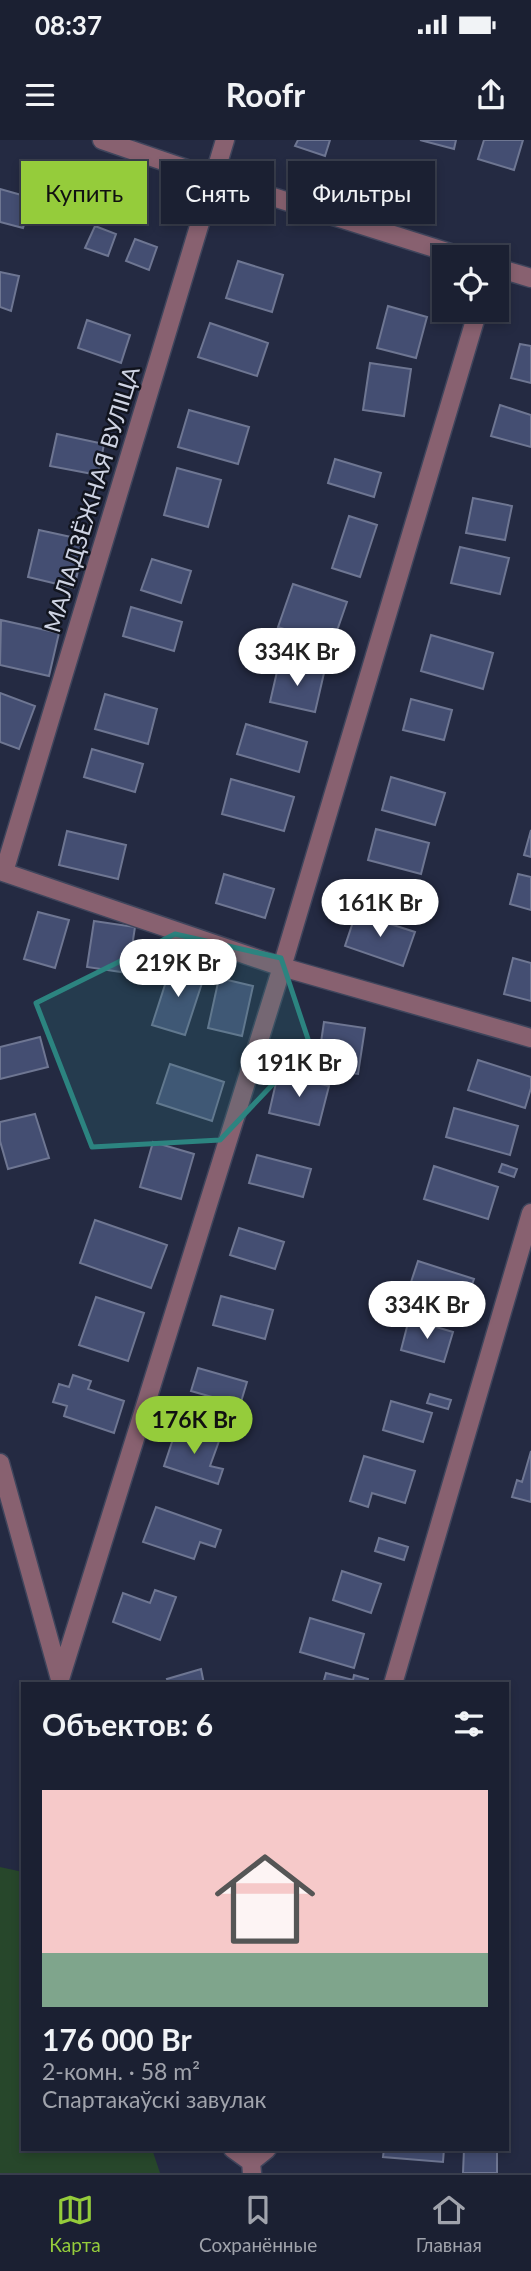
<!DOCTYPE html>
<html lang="ru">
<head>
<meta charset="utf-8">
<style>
	body { margin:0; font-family:Lato,sans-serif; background:#24283a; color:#f1f3f6; height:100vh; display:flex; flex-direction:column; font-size:26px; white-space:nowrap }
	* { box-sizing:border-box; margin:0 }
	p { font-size:23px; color:#a0a3ac }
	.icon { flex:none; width:38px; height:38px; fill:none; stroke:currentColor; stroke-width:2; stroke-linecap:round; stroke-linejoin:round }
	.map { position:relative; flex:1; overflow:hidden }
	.side { position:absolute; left:21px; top:1542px; width:488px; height:469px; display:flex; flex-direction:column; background:#1b2032; border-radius:0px; box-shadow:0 4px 10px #0003,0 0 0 2px #393e4d }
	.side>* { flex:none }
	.top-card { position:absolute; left:21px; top:21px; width:490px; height:63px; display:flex; gap:14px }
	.fabs { position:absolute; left:432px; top:105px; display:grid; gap:14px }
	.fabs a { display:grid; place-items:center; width:77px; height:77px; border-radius:0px; background:#1b2032; box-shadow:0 4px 10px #0003,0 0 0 2px #393e4d; font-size:35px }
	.price { position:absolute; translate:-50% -60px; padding:0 16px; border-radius:24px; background:#fff; color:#222; font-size:23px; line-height:46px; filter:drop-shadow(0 2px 4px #0008) }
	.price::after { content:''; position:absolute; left:50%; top:42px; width:21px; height:16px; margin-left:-10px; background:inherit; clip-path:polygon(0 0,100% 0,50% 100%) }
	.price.selected { background:#95cc3b; color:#111 }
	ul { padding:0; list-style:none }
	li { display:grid; align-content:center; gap:14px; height:371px; padding:0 21px }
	li span { display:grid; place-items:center; height:217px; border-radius:0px; color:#555 }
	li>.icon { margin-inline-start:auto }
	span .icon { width:126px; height:126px; fill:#fffc; stroke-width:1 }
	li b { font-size:30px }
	h2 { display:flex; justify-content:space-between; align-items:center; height:84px; padding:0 21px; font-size:30px }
	.chip { padding:0 24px; border-radius:0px; background:#1b2032; box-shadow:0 4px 10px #0003,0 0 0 2px #393e4d; font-size:24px; line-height:63px }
	.chip.selected { background:#95cc3b; color:#111 }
	.status { display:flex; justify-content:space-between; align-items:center; height:49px; padding:0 35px; background:#1b2032; direction:ltr }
	.status svg { height:19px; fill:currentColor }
	header { display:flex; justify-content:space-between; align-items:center; height:91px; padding:0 21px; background:#1b2032; font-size:32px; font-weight:700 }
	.tabs { display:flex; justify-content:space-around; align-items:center; height:98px; border-top:2px solid #393e4d; background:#1b2032; font-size:19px; color:#a0a3ac }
	.tabs a { display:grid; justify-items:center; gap:4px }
	.tabs .selected { color:#95cc3b }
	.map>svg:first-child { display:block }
	.green { fill:#27472b }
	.building { fill:#444e72; stroke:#6e7692; stroke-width:2 }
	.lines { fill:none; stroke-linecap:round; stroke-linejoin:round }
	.minor-casing { stroke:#3f455c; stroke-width:21 }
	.minor { stroke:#886170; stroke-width:18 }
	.marked { fill:#2c8480; fill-opacity:0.2; stroke:#2c8480; stroke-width:5; stroke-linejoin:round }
	.labels { text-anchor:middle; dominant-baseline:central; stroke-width:5; stroke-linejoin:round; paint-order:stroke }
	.street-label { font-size:23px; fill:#ced3e3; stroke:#11141e }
</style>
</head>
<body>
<div class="status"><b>08:37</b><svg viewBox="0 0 49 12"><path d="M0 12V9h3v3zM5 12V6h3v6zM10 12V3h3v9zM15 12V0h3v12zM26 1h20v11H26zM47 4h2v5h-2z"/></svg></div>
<header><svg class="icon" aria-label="menu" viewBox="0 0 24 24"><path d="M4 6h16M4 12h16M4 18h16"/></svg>Roofr<svg class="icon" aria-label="share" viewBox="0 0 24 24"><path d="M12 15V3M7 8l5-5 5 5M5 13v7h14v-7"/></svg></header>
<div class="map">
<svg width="531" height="2033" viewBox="0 0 531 2033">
	<rect width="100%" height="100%" fill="#242a42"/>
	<!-- green -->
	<path class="green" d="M0 1727 23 1732V2009H152L160 2033H0Z"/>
	<!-- building -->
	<path class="building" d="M298 0H330L325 16 295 6Z
		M420 0H456L454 9Z
		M484 0H523L514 30 478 19Z
		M0 49 32 58 23 88 0 82Z
		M95 86 116 94 108 116 85 108Z
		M135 99 157 107 149 130 126 121Z
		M238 121 283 135 272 172 226 158Z
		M0 132 19 136 11 171 0 167Z
		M388 166 427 177 416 218 377 208Z
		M87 180 130 195 121 223 78 208Z
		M210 183 268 203 257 236 198 217Z
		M520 204 531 206V243L511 238Z
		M370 223 411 229 404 276 363 270Z
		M500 265 531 275V307L491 296Z
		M189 270 249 287 238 324 178 307Z
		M57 294 104 304 98 335 50 326Z
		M335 319 381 333 374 357 328 343Z
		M177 328 221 340 208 387 164 375Z
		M473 358 512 366 505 400 466 393Z
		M349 376 377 385 360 437 332 428Z
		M39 390 85 400 74 448 28 437Z
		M460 407 509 418 500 454 451 443Z
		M152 419 191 431 181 463 141 450Z
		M293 444 347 462 332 505 278 487Z
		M131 467 182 482 174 511 123 496Z
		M1 480 59 493 49 536 0 525Z
		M431 495 493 513 483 549 421 531Z
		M279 523 324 533 315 572 270 562Z
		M0 553 35 566 19 609 0 602Z
		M105 554 157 569 148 604 95 589Z
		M411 559 452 570 444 600 403 590Z
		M246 584 307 602 299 632 237 614Z
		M92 609 143 624 135 652 84 637Z
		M391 637 445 653 435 685 382 670Z
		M231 639 294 657 284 691 222 674Z
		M376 689 429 703 421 734 368 720Z
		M531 690V717L524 715Z
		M67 691 126 705 118 739 59 725Z
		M224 734 274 749 265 778 216 763Z
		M518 734 531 737V770L510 764Z
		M38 772 69 780 55 828 24 819Z
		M356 773 415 792 403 826 345 806Z
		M94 781 135 787 128 833 87 827Z
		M513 818 531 823V861L504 854Z
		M172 823 205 834 185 895 152 885Z
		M219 838 253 846 242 896 208 888Z
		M324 882 365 888 358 934 317 929Z
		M40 897 48 927 0 939V907Z
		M478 920 531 937V948L525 968 468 950Z
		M170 924 224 942 212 981 157 963Z
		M278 934 329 946 319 985 269 973Z
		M454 968 518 986 510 1015 446 997Z
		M35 974 49 1018 8 1029 0 1001V982Z
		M153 1002 194 1014 181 1059 140 1047Z
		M257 1015 311 1029 303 1057 249 1043Z
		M502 1024 517 1029 514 1037 499 1032Z
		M434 1026 498 1047 488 1079 424 1059Z
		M95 1080 167 1105 151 1148 80 1123Z
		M239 1088 284 1102 275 1129 230 1115Z
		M418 1121 474 1139 461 1177 425 1165 429 1151 410 1145Z
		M221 1156 273 1170 265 1199 213 1185Z
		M96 1157 144 1173 128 1221 79 1205Z
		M409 1179 453 1192 444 1222 401 1210Z
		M198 1228 247 1242 240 1265 191 1251Z
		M73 1235 91 1241 88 1249 124 1261 114 1293 64 1276 67 1266 53 1262 59 1244 69 1247Z
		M430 1254 451 1260 448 1269 427 1263Z
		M391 1261 432 1273 423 1302 383 1290Z
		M177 1287 219 1301 210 1326 223 1329 218 1344 164 1326Z
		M531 1311V1362L512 1357 517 1340 522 1342Z
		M364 1316 415 1331 405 1363 372 1353 368 1367 350 1361Z
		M156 1367 221 1390 215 1407 200 1402 194 1419 143 1402Z
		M379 1398 408 1407 404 1420 375 1411Z
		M342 1431 381 1444 371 1473 333 1460Z
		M155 1450 176 1457 160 1500 113 1482 123 1453 150 1463Z
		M310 1478 364 1494 354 1528 300 1512Z
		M201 1529 204 1544H169L167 1539Z
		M326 1533 353 1540 354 1535 368 1539 367 1544H323Z
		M384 2009H444L443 2022 383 2017Z
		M464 2009H497V2033H463Z"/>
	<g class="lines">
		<!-- minor casing -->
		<g class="minor-casing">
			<path id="minor" d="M102 0 213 38 463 117
				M497 128 531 138
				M0 731 282 827 531 898
				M4 732 225 0
				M0 1323 60 1539
				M60 1539 282 827 478 170
				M393 1544 531 1073
				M233 2009 251 2022 252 2033
				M251 2022 267 2009"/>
		</g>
		<!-- minor -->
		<use href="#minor" class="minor"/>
	</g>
	<!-- marked area -->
	<path class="marked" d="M175 794 281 818 310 905 220 1000 92 1007 36 863Z"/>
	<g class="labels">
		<!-- street labels -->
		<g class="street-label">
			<text transform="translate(91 359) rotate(-73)">МАЛАДЗЁЖНАЯ ВУЛІЦА</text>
		</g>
	</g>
</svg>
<div class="fabs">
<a><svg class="icon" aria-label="locate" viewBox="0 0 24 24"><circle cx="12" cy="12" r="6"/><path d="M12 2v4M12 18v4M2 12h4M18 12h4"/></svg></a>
</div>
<b class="price" style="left:297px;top:548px">334K Br</b>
<b class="price" style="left:380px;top:799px">161K Br</b>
<b class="price" style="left:178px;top:859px">219K Br</b>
<b class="price" style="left:299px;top:959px">191K Br</b>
<b class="price" style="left:427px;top:1201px">334K Br</b>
<b class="price selected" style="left:194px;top:1316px">176K Br</b>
<div class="top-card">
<a class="chip selected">Купить</a>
<a class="chip">Снять</a>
<a class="chip">Фильтры</a>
</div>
<section class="side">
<h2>Объектов: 6<svg class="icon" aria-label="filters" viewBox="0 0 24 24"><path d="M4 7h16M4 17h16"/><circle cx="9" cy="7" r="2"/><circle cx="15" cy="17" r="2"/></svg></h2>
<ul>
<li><span style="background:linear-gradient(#f6c9c9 75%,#7fa58c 0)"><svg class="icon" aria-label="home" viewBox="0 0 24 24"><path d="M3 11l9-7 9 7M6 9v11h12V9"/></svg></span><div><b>176 000 Br</b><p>2-комн. · 58 m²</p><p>Спартакаўскі завулак</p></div></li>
</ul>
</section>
</div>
<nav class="tabs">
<a class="selected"><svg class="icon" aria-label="map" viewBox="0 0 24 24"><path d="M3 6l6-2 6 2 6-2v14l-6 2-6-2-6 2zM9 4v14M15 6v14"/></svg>Карта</a>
<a><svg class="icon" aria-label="saved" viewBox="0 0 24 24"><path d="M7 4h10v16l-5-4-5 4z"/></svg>Сохранённые</a>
<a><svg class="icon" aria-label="home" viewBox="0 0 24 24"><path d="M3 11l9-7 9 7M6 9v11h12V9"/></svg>Главная</a>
</nav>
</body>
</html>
